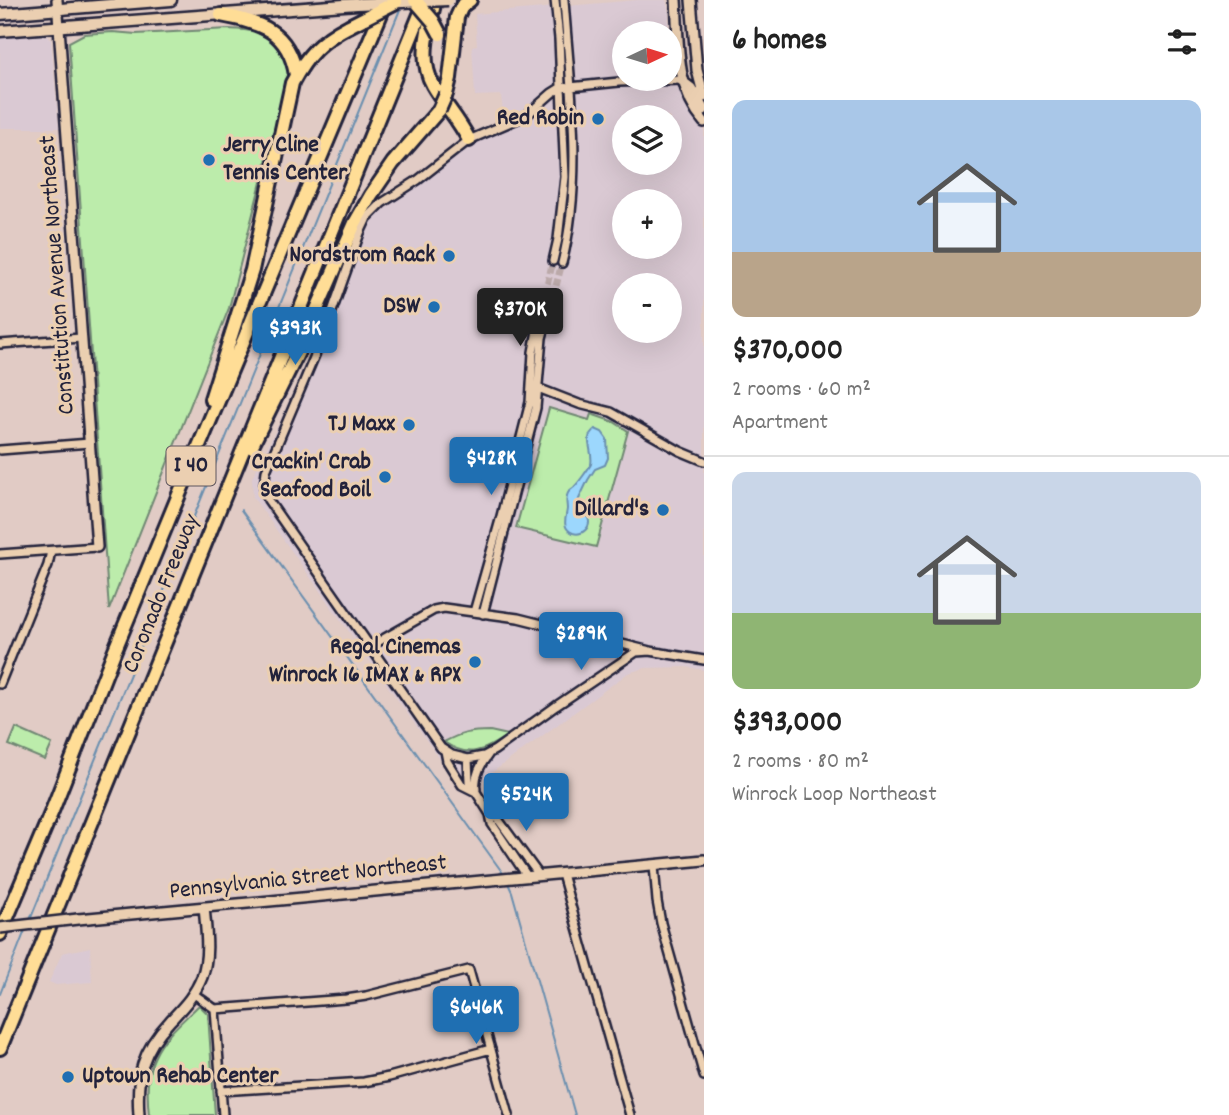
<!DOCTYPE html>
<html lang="en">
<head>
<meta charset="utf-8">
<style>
	body { margin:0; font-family:Dekko,sans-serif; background:#f6f6f6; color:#222; height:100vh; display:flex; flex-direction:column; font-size:26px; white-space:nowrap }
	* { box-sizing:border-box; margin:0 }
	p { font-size:23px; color:#767676 }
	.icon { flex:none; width:38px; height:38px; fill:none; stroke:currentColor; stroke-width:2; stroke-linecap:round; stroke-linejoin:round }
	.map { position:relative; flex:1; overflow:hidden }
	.details { display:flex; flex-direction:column; background:#fff; width:525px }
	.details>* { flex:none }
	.needle { width:46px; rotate:86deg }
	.tools { position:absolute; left:612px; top:21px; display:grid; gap:14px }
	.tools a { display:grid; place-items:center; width:70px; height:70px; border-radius:50%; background:#fff; box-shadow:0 7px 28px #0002; font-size:35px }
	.price { position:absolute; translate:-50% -60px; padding:0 16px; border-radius:7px; background:#1f6fb2; color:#fff; font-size:23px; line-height:46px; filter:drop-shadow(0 2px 4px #0008) }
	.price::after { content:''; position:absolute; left:50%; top:42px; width:21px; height:16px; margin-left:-10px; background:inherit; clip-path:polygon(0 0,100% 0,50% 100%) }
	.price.active { background:#222; color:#fff }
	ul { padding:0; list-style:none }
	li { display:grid; align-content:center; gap:14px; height:371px; padding:0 28px }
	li+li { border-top:2px solid #e0e0e0 }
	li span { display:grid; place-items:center; height:217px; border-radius:14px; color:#555 }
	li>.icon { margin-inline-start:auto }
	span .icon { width:126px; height:126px; fill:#fffc; stroke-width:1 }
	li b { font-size:30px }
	h2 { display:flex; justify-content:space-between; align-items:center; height:84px; padding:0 28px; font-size:30px }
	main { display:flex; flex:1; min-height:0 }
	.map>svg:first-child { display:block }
	.built { fill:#dac9d3; fill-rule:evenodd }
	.green { fill:#bcecab; stroke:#6f8773; stroke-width:2 }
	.water { fill:#9cd7fd; stroke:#6b8faf; stroke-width:2 }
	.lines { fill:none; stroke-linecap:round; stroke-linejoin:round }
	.stream { stroke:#6b8faf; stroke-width:2 }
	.minor-tunnel { stroke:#bba9a9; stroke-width:7; stroke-dasharray:7 3.5; stroke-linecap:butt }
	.minor-casing { stroke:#22223b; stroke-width:12 }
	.tertiary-casing { stroke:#22223b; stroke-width:14 }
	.secondary-casing { stroke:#22223b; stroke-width:15 }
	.motorway-casing { stroke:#22223b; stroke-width:18 }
	.minor { stroke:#ebcfb1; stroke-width:7 }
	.tertiary { stroke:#ebcfb1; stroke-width:9 }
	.secondary { stroke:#ebcfb1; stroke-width:10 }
	.motorway { stroke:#ffdd96; stroke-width:12 }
	.tertiary-bridge-casing { stroke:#22223b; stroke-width:14; stroke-linecap:butt }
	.secondary-bridge-casing { stroke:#22223b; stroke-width:15; stroke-linecap:butt }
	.motorway-bridge-casing { stroke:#22223b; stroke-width:18; stroke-linecap:butt }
	.tertiary-bridge { stroke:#ebcfb1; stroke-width:9 }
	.secondary-bridge { stroke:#ebcfb1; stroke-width:10 }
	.motorway-bridge { stroke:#ffdd96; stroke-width:12 }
	.poi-dot { fill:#1f6fb2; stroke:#ebcfb1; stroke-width:2.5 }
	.labels { text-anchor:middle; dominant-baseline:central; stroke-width:6; stroke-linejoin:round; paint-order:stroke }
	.shield { fill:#ebcfb1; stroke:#5e565e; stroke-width:2 }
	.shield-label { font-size:23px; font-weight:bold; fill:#22223b }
	.poi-label { font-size:24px; font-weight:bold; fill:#22223b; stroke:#ebcfb1; text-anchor:end }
	.street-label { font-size:24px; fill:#22223b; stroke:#ebcfb1 }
</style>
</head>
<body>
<main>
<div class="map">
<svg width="704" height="1115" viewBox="0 0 704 1115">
	<rect width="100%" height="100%" fill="#e1cbc5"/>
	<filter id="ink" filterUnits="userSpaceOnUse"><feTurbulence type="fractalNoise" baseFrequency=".0143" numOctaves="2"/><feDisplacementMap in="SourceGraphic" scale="14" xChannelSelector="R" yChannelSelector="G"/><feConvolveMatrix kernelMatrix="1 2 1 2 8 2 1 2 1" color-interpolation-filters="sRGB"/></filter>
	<g filter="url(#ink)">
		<!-- built -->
		<path class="built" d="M637 0H666L669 13 668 33H625V79H670V70L686 104 704 127V670L686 667 645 668 628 673 464 793 253 497 252 478 324 334 367 226 378 214 466 148 490 136 505 131 501 95 475 96 472 46 477 45 475 14ZM625 117H670V163H625ZM625 201H670V247H625ZM625 285H670V331H625Z
			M47 35 51 40 59 128H0V38Z
			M90 947 92 982 56 985 49 982 62 953Z"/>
		<!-- green -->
		<path class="green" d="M229 29C238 30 250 29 258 33 273 40 291 55 289 72L229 308 109 610 69 42 84 34 113 32 136 34Z
			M549 408 589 420 591 414 614 422 628 431 596 547 516 528Z
			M16 728 52 744 45 760 9 745Z
			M490 731 508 735C484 750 470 760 444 742 461 733 470 731 490 731Z
			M198 1006H200L208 1014 215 1115H149C147 1096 146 1074 155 1056 164 1036 183 1021 198 1006Z"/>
		<!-- water -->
		<path class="water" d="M595 429 602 432 607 439 608 458 605 465 595 469 588 480 579 499V505C581 509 587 513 588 518 592 527 582 536 573 533 561 528 566 518 567 509 567 504 565 498 568 493 571 488 572 490 575 486 579 482 589 468 591 464 594 451 582 438 595 429Z"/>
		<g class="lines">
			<!-- stream -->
			<path class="stream" d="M241 510 505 876
				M507 881 512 892 575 1115
				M30 920 401 7
				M0 994 26 928"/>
			<!-- minor-tunnel -->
			<path class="minor-tunnel" d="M540 314 553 261
				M548 316 562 263"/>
			<!-- minor casing -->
			<g class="minor-casing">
				<path id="minor" d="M553 261 558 239 565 177 559 39 555 0
					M562 263C584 177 570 87 564 0
					M0 344 81 338
					M538 388 579 404 611 412 680 451 704 461
					M0 450 90 443
					M0 554 97 547
					M474 612 500 520 530 402 533 352 540 314
					M483 614 536 408 542 338 548 316
					M369 647 434 610 444 608 518 618 650 651
					M0 684 48 565 51 551
					M445 751 447 761 462 785 474 791
					M468 759 484 756 495 750 556 706 636 652 650 651 704 660
					M476 789C474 776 480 765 488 755
					M490 814 498 819 539 875
					M654 865 657 901 661 923 704 1076
					M562 874 630 1115
					M527 876 492 824 490 814 469 781 468 759 452 755 441 748 268 500 264 486 266 471 324 334 360 233 367 218 382 203 418 180 469 140 527 115 552 93 560 88 619 82 682 80
					M194 994 215 1009
					M215 1009 346 999 366 996 469 970 509 1115
					M215 1009 223 1115
					M221 1091 364 1082 389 1077 491 1049"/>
			</g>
			<!-- tertiary casing -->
			<g class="tertiary-casing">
				<path id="tertiary" d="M57 0 97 547
					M676 0C679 43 675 88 704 122
					M691 0 697 70 704 97
					M682 81 691 88 704 110
					M78 919 704 860
					M139 1115C136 1075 142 1051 170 1021 183 1007 195 995 202 977 210 955 206 930 204 907"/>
			</g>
			<!-- secondary casing -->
			<g class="secondary-casing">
				<path id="secondary" d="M0 14 171 0
					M0 31 357 4"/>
			</g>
			<!-- motorway casing -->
			<g class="motorway-casing">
				<path id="motorway" d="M435 0C429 27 418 59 433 85 444 104 459 120 469 140
					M221 15C260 22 289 31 296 75
					M446 94 450 78 457 17 462 6 470 0
					M211 399 252 270 292 83C307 55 320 41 349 26
					M251 447 299 350 355 223 371 195 393 163 439 110
					M0 934 52 811 114 652 192 463 385 4
					M0 1048C142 698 282 348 426 0"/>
			</g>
			<!-- minor -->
			<use href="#minor" class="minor"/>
			<!-- tertiary -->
			<use href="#tertiary" class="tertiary"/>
			<!-- secondary -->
			<use href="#secondary" class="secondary"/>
			<!-- motorway -->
			<use href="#motorway" class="motorway"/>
			<!-- tertiary-bridge casing -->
			<g class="tertiary-bridge-casing">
				<path id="tertiary-bridge" d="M0 928 78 919"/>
			</g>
			<!-- secondary-bridge casing -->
			<g class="secondary-bridge-casing">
				<path id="secondary-bridge" d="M357 4 448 0"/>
			</g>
			<!-- motorway-bridge casing -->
			<g class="motorway-bridge-casing">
				<path id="motorway-bridge" d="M415 0 433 21 440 34
					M349 26 396 2
					M439 110 446 94"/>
			</g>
			<!-- tertiary-bridge -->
			<use href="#tertiary-bridge" class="tertiary-bridge"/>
			<!-- secondary-bridge -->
			<use href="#secondary-bridge" class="secondary-bridge"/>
			<!-- motorway-bridge -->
			<use href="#motorway-bridge" class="motorway-bridge"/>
		</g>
	</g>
	<!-- markers -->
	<g class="poi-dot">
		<circle cx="598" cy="119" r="7"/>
		<circle cx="209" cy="160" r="7"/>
		<circle cx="449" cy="256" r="7"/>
		<circle cx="434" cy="307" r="7"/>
		<circle cx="409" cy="425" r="7"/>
		<circle cx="385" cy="477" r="7"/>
		<circle cx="663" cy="510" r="7"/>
		<circle cx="475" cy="662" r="7"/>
		<circle cx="68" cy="1077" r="7"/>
	</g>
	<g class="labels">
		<!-- shield labels -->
		<rect class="shield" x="166.5" y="446.5" width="49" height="39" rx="5"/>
		<g class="shield-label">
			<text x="191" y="466">I 40</text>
		</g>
		<!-- poi labels -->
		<g class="poi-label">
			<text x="584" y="119">Red Robin</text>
			<text x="223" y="146" text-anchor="start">Jerry Cline<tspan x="223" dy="28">Tennis Center</tspan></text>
			<text x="435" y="256">Nordstrom Rack</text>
			<text x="420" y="307">DSW</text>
			<text x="395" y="425">TJ Maxx</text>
			<text x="371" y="463">Crackin' Crab<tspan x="371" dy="28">Seafood Boil</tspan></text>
			<text x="649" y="510">Dillard's</text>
			<text x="461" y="648">Regal Cinemas<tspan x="461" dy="28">Winrock 16 IMAX &amp; RPX</tspan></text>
			<text x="82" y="1077" text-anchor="start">Uptown Rehab Center</text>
		</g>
		<!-- street labels -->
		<g class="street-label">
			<text transform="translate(58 275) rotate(-94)">Constitution Avenue Northeast</text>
			<text transform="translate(162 594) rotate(-68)">Coronado Freeway</text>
			<text transform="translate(308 878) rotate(-6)">Pennsylvania Street Northeast</text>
		</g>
	</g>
</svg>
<div class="tools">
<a><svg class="needle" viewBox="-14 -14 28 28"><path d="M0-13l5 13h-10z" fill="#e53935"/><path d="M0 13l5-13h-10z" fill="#767676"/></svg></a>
<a><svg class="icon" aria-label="layers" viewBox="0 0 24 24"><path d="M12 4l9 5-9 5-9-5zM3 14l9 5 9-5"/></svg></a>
<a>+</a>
<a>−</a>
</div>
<b class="price active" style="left:520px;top:348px">$370K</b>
<b class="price" style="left:295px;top:367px">$393K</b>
<b class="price" style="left:491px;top:497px">$428K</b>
<b class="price" style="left:581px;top:672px">$289K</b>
<b class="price" style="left:526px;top:833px">$524K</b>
<b class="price" style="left:476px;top:1046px">$646K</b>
</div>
<section class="details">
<h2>6 homes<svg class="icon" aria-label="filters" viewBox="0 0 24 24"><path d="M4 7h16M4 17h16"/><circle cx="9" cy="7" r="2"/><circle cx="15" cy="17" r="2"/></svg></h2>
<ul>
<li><span style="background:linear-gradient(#a9c7e8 70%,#b9a48a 0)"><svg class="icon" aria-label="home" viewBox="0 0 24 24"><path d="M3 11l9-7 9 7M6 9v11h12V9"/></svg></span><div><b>$370,000</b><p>2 rooms · 60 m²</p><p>Apartment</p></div></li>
<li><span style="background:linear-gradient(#c9d6e8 65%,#8fb573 0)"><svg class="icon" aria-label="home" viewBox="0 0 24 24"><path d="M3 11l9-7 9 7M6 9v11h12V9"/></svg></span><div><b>$393,000</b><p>2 rooms · 80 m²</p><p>Winrock Loop Northeast</p></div></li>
</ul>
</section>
</main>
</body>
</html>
